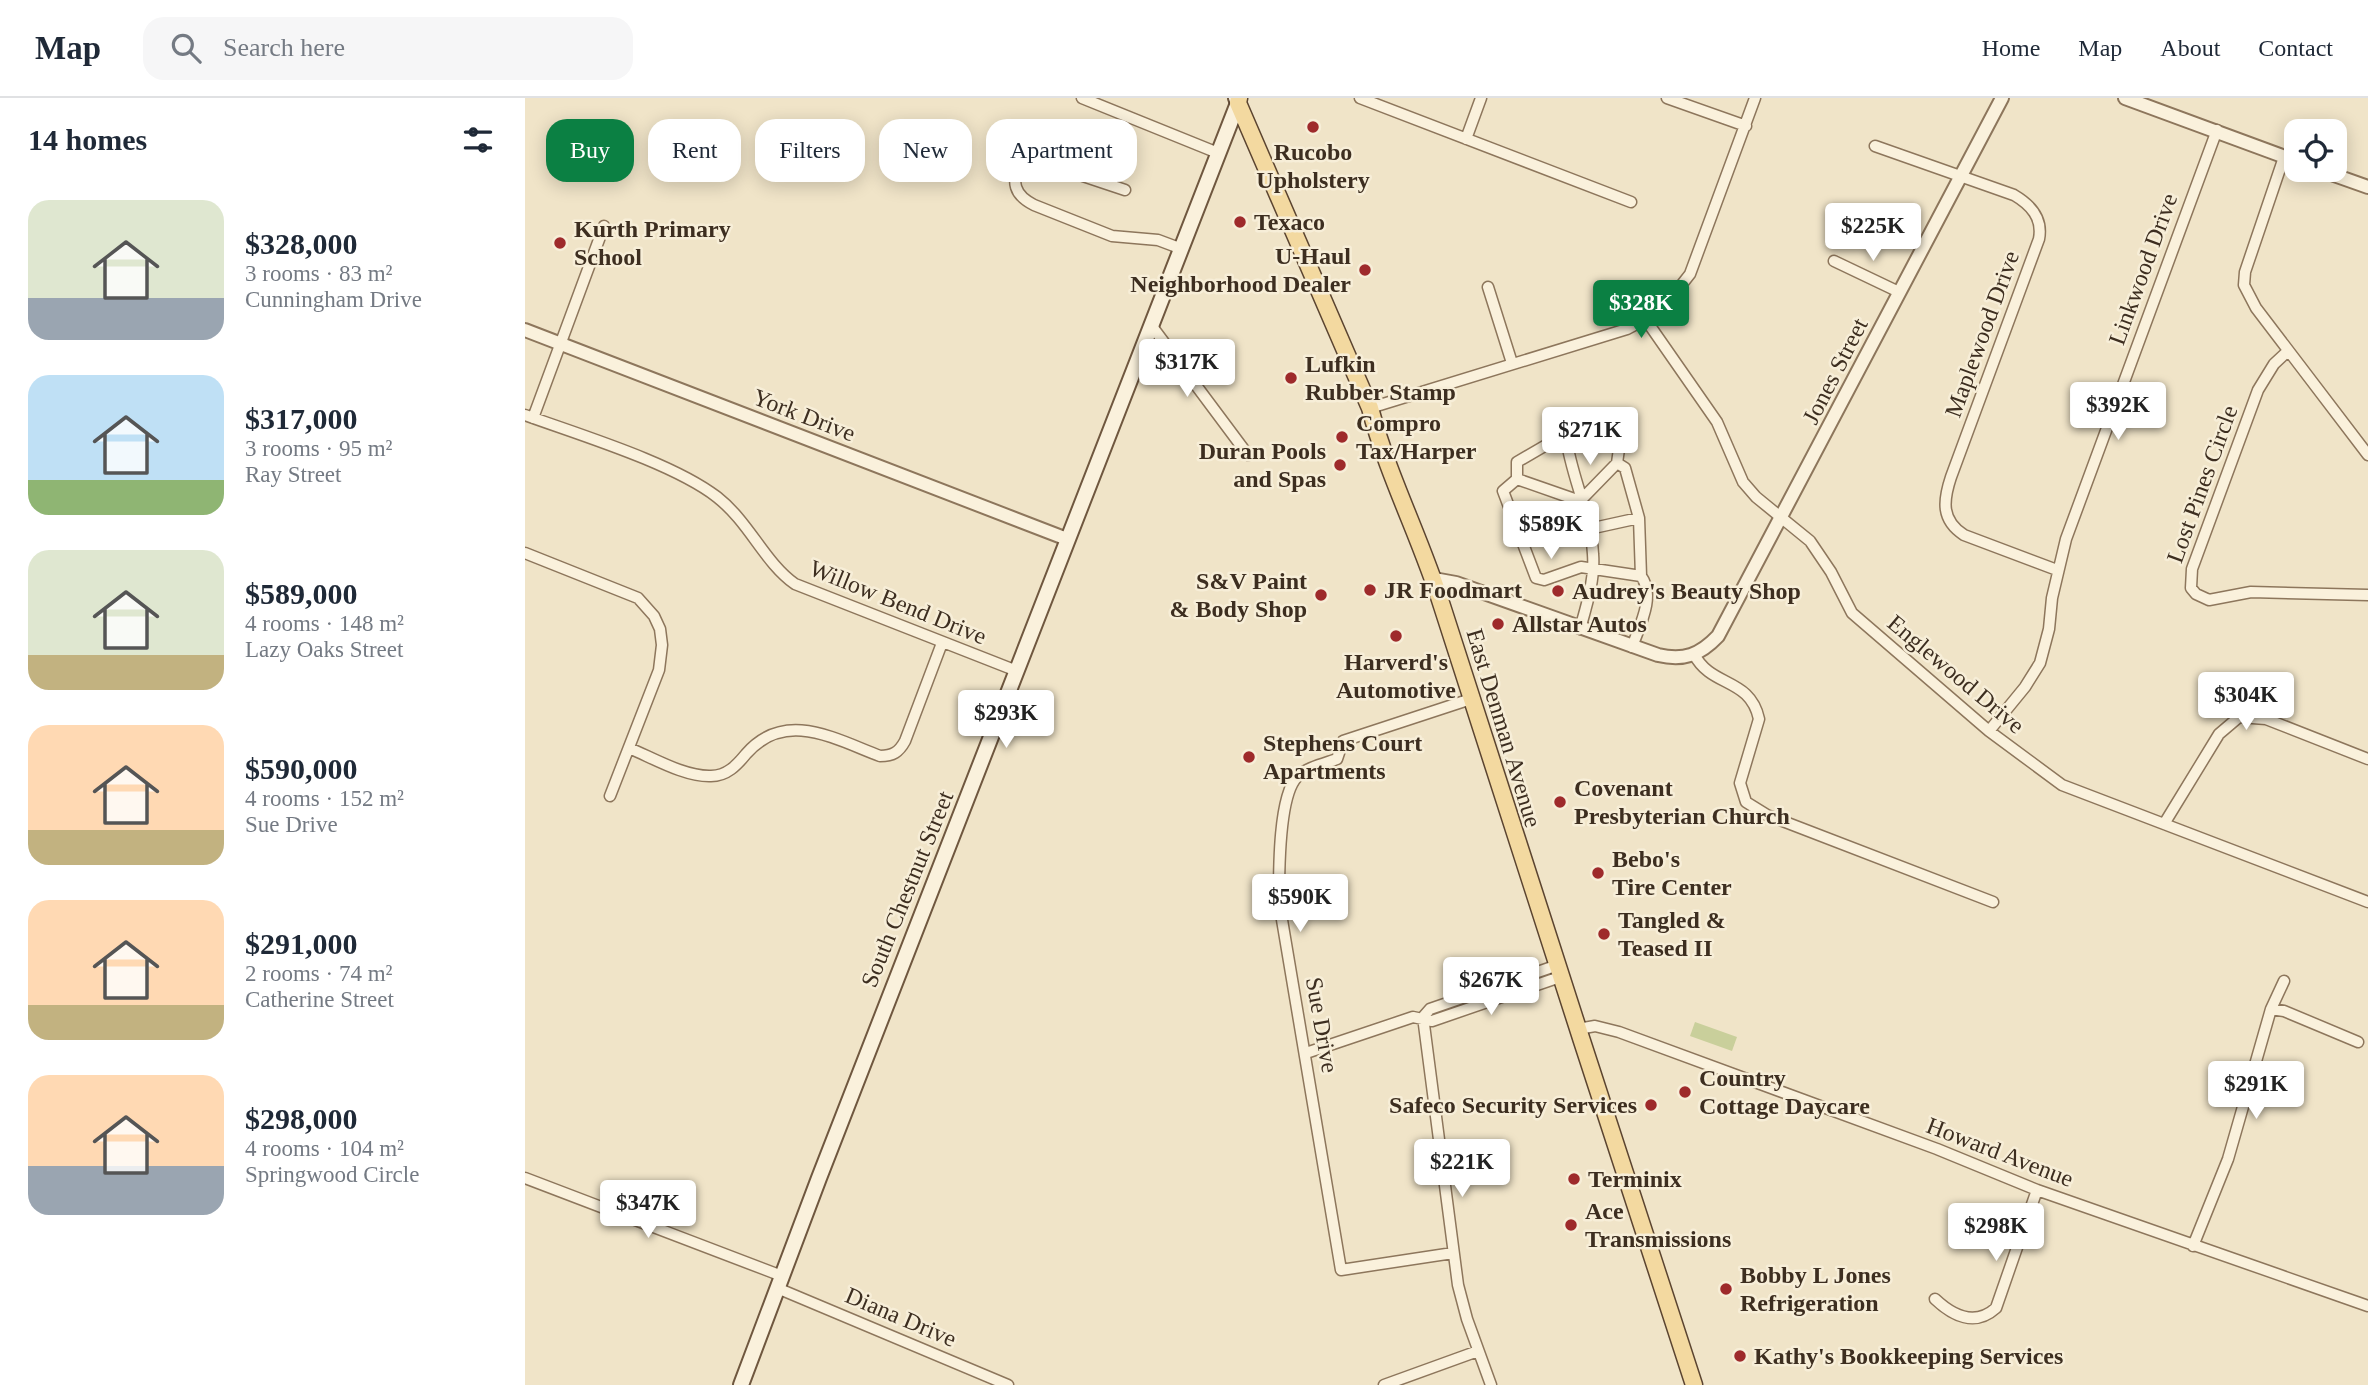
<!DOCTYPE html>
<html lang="en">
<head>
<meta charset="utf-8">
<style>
	body { margin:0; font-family:Georgia,serif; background:#f6f6f7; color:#1f2937; height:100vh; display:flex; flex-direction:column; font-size:26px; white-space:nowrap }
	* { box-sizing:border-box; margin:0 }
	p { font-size:23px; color:#747a83 }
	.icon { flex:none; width:38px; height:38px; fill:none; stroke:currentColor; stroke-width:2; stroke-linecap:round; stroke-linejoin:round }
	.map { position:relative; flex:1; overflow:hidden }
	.details { display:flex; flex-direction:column; background:#fff; width:525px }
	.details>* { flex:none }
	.banner { position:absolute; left:21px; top:21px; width:665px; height:63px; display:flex; gap:14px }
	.fabs { position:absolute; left:1759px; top:21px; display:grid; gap:14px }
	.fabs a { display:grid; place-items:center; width:63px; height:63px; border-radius:14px; background:#fff; box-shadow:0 4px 18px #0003; font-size:35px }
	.price { position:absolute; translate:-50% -60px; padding:0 16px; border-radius:7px; background:#fff; color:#222; font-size:23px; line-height:46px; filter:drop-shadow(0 2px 4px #0008) }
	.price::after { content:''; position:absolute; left:50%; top:42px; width:21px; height:16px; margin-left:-10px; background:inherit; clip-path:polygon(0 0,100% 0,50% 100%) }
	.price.current { background:#0b8043; color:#fff }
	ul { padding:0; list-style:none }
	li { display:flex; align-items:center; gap:21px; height:175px; padding:0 28px }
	li span { display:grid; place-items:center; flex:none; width:196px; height:140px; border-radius:21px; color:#555 }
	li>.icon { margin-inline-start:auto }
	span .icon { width:84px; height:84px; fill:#fffc; stroke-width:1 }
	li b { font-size:30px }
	h2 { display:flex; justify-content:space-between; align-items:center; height:84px; padding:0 28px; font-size:30px }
	.chip { padding:0 24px; border-radius:21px; background:#fff; box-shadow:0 4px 18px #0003; font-size:24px; line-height:63px }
	.chip.current { background:#0b8043; color:#fff }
	header { display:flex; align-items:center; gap:42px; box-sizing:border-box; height:98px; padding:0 35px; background:#fff; border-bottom:2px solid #e0e1e3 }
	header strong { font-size:33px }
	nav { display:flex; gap:38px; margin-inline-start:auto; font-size:24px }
	.search { width:490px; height:63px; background:#f6f6f7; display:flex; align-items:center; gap:18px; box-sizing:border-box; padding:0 24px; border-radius:21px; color:#747a83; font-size:26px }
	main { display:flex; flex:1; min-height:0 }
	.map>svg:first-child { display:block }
	.green { fill:#c9cf9b }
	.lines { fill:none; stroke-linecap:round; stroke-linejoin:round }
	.minor-casing { stroke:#8d765c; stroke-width:13 }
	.tertiary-casing { stroke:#8d765c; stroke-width:16 }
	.secondary-casing { stroke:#6f573f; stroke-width:18 }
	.primary-casing { stroke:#5b4430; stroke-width:19 }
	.minor { stroke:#faf1dc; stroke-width:10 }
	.tertiary { stroke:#faf1dc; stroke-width:12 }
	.secondary { stroke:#faf1dc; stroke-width:14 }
	.primary { stroke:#f3d9a0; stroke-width:16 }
	.poi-dot { fill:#9e2a2b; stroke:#f7eed8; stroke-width:2.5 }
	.labels { text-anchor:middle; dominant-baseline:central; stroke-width:5; stroke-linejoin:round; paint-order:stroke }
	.poi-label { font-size:24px; font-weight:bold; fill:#3d2e20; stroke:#f7eed8; text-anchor:start }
	.street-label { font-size:24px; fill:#3d2e20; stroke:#f7eed8 }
</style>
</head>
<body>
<header>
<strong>Map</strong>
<div class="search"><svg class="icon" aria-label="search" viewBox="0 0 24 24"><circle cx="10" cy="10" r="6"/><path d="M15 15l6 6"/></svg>Search here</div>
<nav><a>Home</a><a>Map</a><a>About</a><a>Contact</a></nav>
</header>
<main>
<section class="details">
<h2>14 homes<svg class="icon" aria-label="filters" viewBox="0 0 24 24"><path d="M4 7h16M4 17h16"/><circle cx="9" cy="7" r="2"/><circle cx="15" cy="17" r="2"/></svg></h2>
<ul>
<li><span style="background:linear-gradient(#dfe7d0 70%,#9aa5b1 0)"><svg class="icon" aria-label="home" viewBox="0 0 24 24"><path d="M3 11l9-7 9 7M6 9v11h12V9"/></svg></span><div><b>$328,000</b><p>3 rooms · 83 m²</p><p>Cunningham Drive</p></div></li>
<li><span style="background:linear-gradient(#bfe0f5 75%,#8fb573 0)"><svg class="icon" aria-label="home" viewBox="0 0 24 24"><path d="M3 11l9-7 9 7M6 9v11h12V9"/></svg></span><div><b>$317,000</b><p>3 rooms · 95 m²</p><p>Ray Street</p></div></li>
<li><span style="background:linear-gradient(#dfe7d0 75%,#c2b280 0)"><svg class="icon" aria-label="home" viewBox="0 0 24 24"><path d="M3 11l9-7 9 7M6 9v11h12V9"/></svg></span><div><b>$589,000</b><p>4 rooms · 148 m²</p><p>Lazy Oaks Street</p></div></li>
<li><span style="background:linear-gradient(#ffd9b3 75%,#c2b280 0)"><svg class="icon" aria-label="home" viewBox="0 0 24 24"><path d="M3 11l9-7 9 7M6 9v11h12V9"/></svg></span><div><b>$590,000</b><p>4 rooms · 152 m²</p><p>Sue Drive</p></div></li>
<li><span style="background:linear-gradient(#ffd9b3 75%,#c2b280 0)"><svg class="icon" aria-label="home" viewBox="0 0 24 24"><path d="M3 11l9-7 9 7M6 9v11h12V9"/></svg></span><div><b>$291,000</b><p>2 rooms · 74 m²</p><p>Catherine Street</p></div></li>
<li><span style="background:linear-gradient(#ffd9b3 65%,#9aa5b1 0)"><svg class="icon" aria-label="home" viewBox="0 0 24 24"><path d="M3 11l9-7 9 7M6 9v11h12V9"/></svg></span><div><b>$298,000</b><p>4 rooms · 104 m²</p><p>Springwood Circle</p></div></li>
</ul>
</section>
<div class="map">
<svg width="1843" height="1287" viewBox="0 0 1843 1287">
	<rect width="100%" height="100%" fill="#f0e4c8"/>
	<!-- green -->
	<path class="green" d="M1170 924 1212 939 1207 953 1165 938Z"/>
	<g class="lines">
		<!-- minor casing -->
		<g class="minor-casing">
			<path id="minor" d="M557 0 693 55
				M835 0 1106 104
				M1142 0 1221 28
				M941 41 956 0
				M1350 48 1489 97C1506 107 1518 120 1514 141L1426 379C1418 403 1416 422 1439 437L1532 472
				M1759 59 1720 174 1719 187 1731 210 1843 357
				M600 92 507 61 495 64C486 84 489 97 509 107L587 138 633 142 657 151
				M1309 163 1374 194
				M963 189 987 265
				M1121 222 1192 324 1218 384 1231 399 1285 443 1306 474 1327 515 1464 633 1537 687 1843 804
				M626 227 723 357
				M1763 253 1749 266 1733 292 1667 471 1666 490 1671 496 1684 502 1726 494 1843 497
				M845 310 1102 231 1136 213 1165 176 1230 0
				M0 317C55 337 148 365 192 399 225 425 239 464 270 486L492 573
				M8 320 79 128
				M1041 339C1046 378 1066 416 1068 456 1070 481 1062 506 1055 531
				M1092 365 1100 370 1114 420
				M992 381 1055 403
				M1055 403 1092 365 1095 344 1090 338 1035 339 992 364V381L978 393 1011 480 1019 482 1056 469 1116 478C1131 498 1114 529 1107 549
				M994 438 1025 427 1064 431 1114 420 1116 478
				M0 455 113 500 129 518 135 531 137 547 134 572 85 698
				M1169 556C1186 590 1225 579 1234 621L1215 685 1221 704 1242 717 1468 804
				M1464 633 1500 589 1515 565 1524 531 1527 500 1541 441 1692 32
				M104 650C128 660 160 679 186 678 202 678 212 667 221 656 260 611 310 641 355 658 368 658 374 654 380 643L417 545
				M1639 726 1694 636 1714 619 1741 621 1843 661
				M1746 911 1759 913 1833 944
				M898 919 933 1187 942 1221 966 1287
				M898 919 905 911 1030 868
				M1053 931 1070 928 1094 934 1412 1051 1512 1092 1843 1208
				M781 955 888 919 907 923 1035 879
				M0 1080 257 1178
				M1668 1148 1703 1061 1746 911 1759 883
				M928 1155 816 1172 754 804C754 777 753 699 772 679 780 670 801 665 812 661L818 643 946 601
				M252 1190 483 1287
				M1410 1201C1428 1218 1450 1229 1471 1210L1512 1092
				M859 1287 953 1253"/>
		</g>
		<!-- tertiary casing -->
		<g class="tertiary-casing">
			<path id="tertiary" d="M1600 0 1771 63
				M1795 72 1843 89
				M0 232 542 441
				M909 481 931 485 1133 557C1159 563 1175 557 1193 538L1477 0"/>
		</g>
		<!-- secondary casing -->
		<g class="secondary-casing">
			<path id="secondary" d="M216 1287 294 1080 713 5 711 0"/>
		</g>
		<!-- primary casing -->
		<g class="primary-casing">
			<path id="primary" d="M714 0 713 5 845 310C863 378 896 441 917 508 999 769 1085 1027 1169 1287"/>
		</g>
		<!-- minor -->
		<use href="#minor" class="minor"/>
		<!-- tertiary -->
		<use href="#tertiary" class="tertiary"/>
		<!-- secondary -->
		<use href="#secondary" class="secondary"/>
		<!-- primary -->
		<use href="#primary" class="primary"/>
	</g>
	<!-- markers -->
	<g class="poi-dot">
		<circle cx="788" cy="29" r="7"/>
		<circle cx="715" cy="124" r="7"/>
		<circle cx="35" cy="145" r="7"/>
		<circle cx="840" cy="172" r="7"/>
		<circle cx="766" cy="280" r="7"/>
		<circle cx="817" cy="339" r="7"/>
		<circle cx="815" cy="367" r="7"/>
		<circle cx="845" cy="492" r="7"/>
		<circle cx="1033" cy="493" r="7"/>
		<circle cx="796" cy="497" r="7"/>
		<circle cx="973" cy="526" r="7"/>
		<circle cx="871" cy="538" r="7"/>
		<circle cx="724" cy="659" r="7"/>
		<circle cx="1035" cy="704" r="7"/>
		<circle cx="1073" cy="775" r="7"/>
		<circle cx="1079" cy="836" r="7"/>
		<circle cx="1160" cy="994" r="7"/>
		<circle cx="1126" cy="1007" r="7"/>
		<circle cx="1049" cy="1081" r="7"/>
		<circle cx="1046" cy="1127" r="7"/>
		<circle cx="1201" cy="1191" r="7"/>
		<circle cx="1215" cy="1258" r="7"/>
	</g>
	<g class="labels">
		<!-- poi labels -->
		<g class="poi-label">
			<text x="788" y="54" text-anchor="middle">Rucobo<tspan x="788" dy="28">Upholstery</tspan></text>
			<text x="729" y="124">Texaco</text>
			<text x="49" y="131">Kurth Primary<tspan x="49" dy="28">School</tspan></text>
			<text x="826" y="158" text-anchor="end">U-Haul<tspan x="826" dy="28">Neighborhood Dealer</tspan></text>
			<text x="780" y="266">Lufkin<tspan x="780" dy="28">Rubber Stamp</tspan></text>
			<text x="831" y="325">Compro<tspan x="831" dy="28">Tax/Harper</tspan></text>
			<text x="801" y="353" text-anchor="end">Duran Pools<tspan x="801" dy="28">and Spas</tspan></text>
			<text x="782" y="483" text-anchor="end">S&amp;V Paint<tspan x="782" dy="28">&amp; Body Shop</tspan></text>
			<text x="859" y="492">JR Foodmart</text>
			<text x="1047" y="493">Audrey's Beauty Shop</text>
			<text x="987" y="526">Allstar Autos</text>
			<text x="871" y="564" text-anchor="middle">Harverd's<tspan x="871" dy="28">Automotive</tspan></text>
			<text x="738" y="645">Stephens Court<tspan x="738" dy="28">Apartments</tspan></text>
			<text x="1049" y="690">Covenant<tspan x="1049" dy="28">Presbyterian Church</tspan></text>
			<text x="1087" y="761">Bebo's<tspan x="1087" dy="28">Tire Center</tspan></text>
			<text x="1093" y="822">Tangled &amp;<tspan x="1093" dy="28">Teased II</tspan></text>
			<text x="1174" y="980">Country<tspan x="1174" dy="28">Cottage Daycare</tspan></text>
			<text x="1112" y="1007" text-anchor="end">Safeco Security Services</text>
			<text x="1063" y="1081">Terminix</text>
			<text x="1060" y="1113">Ace<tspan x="1060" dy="28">Transmissions</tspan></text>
			<text x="1215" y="1177">Bobby L Jones<tspan x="1215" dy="28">Refrigeration</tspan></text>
			<text x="1229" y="1258">Kathy's Bookkeeping Services</text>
		</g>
		<!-- street labels -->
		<g class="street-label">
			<text transform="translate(1618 171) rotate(-70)">Linkwood Drive</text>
			<text transform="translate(1457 236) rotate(-70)">Maplewood Drive</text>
			<text transform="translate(1310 273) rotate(-63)">Jones Street</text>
			<text transform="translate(279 317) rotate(21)">York Drive</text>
			<text transform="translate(1677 386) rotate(-70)">Lost Pines Circle</text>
			<text transform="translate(373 504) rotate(22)">Willow Bend Drive</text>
			<text transform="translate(1431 576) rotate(40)">Englewood Drive</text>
			<text transform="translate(979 630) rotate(73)">East Denman Avenue</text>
			<text transform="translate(382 791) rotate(-68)">South Chestnut Street</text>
			<text transform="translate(797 927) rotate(80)">Sue Drive</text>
			<text transform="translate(1475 1054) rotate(21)">Howard Avenue</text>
			<text transform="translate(376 1219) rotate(23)">Diana Drive</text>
		</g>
	</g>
</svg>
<div class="fabs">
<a><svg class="icon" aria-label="locate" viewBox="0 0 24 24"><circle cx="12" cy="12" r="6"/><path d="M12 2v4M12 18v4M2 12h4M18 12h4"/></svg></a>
</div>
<b class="price" style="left:1348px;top:165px">$225K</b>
<b class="price current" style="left:1116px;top:242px">$328K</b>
<b class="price" style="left:662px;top:301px">$317K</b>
<b class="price" style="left:1593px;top:344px">$392K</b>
<b class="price" style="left:1065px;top:369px">$271K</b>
<b class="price" style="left:1026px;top:463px">$589K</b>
<b class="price" style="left:1721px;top:634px">$304K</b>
<b class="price" style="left:481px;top:652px">$293K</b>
<b class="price" style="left:775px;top:836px">$590K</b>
<b class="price" style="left:966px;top:919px">$267K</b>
<b class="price" style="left:1731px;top:1023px">$291K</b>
<b class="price" style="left:937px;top:1101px">$221K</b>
<b class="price" style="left:123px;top:1142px">$347K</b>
<b class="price" style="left:1471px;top:1165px">$298K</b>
<div class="banner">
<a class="chip current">Buy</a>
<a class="chip">Rent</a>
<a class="chip">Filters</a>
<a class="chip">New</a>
<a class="chip">Apartment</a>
</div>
</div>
</main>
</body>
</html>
